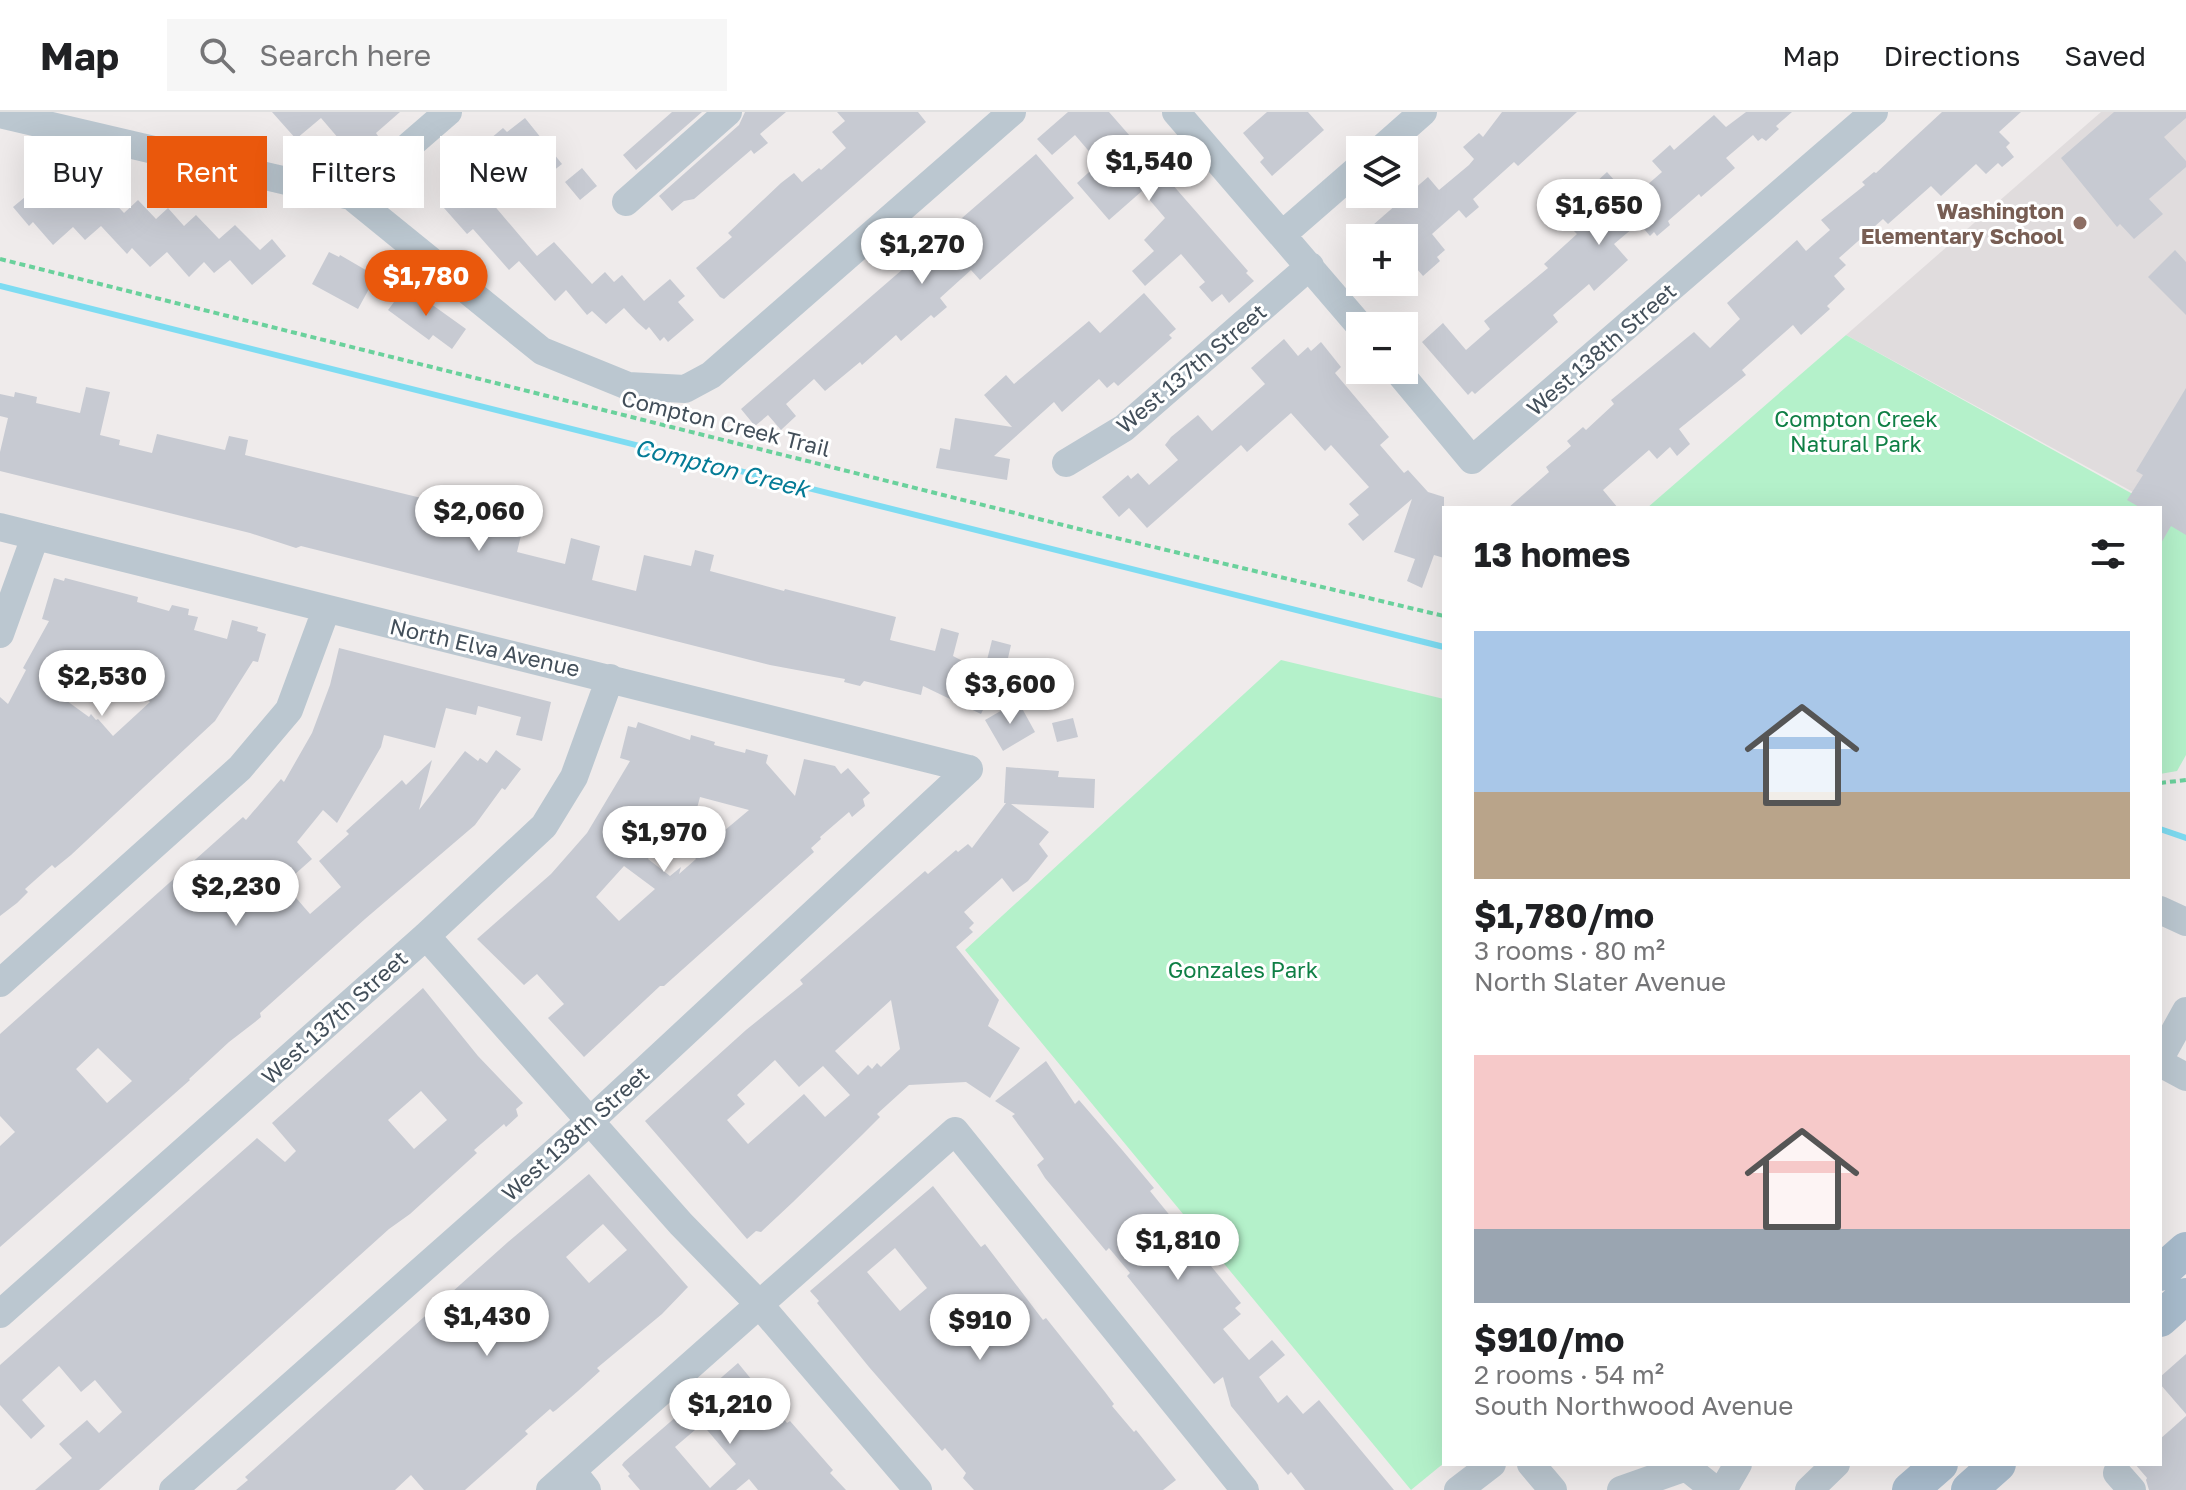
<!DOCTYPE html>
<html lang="en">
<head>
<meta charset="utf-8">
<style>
	body { margin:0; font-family:"Golos Text",sans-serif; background:#f6f6f6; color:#202124; height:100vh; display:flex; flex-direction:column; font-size:30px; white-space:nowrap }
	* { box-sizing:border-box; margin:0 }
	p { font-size:26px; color:#757577 }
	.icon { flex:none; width:44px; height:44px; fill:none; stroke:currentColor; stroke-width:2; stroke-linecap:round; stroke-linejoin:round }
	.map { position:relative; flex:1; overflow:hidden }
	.side { position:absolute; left:1442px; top:394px; width:720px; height:960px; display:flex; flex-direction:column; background:#fff; border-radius:0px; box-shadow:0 8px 32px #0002 }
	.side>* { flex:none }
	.hud { position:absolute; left:24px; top:24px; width:760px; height:72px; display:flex; gap:16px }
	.tools { position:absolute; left:1346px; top:24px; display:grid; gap:16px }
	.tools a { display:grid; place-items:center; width:72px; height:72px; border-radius:0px; background:#fff; box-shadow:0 8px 32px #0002; font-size:40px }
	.price { position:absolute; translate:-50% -68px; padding:0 18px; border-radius:28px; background:#fff; color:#222; font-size:26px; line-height:52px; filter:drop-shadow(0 2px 4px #0008) }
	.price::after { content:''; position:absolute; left:50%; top:48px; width:24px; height:18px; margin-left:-12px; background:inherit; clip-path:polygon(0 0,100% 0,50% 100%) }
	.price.current { background:#ea580c; color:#fff }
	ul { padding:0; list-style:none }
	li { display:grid; align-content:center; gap:16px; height:424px; padding:0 32px }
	li span { display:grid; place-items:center; height:248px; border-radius:0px; color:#555 }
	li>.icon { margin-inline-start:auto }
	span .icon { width:144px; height:144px; fill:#fffc; stroke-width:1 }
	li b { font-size:34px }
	h2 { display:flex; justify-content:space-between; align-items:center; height:96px; padding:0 32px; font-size:34px }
	.tag { padding:0 28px; border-radius:0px; background:#fff; box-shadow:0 8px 32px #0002; font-size:28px; line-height:72px }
	.tag.current { background:#ea580c; color:#fff }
	header { display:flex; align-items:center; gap:48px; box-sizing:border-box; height:112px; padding:0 40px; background:#fff; border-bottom:2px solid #e0e0e0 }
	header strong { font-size:38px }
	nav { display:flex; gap:44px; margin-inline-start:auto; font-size:28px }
	.search { width:560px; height:72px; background:#f6f6f6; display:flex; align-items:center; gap:20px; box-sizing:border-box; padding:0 28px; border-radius:0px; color:#757577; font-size:30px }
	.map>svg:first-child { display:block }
	.education { fill:#e0dcdd }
	.green { fill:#b4f1ca }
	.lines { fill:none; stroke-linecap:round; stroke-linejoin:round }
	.stream { stroke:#7edcf2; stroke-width:6 }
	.building { fill:#c7cad2; fill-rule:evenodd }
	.path { stroke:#6ad19c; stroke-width:4; stroke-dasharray:6 4; stroke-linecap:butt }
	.minor { stroke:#bbc7d0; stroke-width:28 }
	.major { stroke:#a8bccd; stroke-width:36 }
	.education-dot { fill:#8d6e63; stroke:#fff; stroke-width:3 }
	.labels { text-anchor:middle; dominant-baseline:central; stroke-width:6; stroke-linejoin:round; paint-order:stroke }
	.education-label { font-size:22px; font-weight:bold; fill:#785e54; stroke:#fff; text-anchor:end }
	.street-label { font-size:22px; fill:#434f5a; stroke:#fff }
	.park-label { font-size:22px; fill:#0f7f45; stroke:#fff }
	.water-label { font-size:24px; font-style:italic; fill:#047b96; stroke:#fff }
</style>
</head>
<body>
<header>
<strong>Map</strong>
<div class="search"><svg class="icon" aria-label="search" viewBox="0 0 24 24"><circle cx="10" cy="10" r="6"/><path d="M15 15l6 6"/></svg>Search here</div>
<nav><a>Map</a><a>Directions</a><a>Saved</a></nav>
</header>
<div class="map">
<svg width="2186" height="1378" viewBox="0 0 2186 1378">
	<rect width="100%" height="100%" fill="#efebeb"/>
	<!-- education -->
	<path class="education" d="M2101 0H2186V409L1846 223Z"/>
	<!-- green -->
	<path class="green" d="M1846 223 2158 396H1647Z
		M2160 397 2186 411V643L2177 659 2160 662Z
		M1281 548 1444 587V1351L1411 1378 965 838Z"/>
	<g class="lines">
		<!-- stream -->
		<path class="stream" d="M0 174 1444 535
			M2160 717 2186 726"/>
	</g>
	<!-- building -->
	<path class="building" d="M272 0H400L376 21 378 24 357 43 348 32 345 34 321 6 296 27Z
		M672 0H702L636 58 623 43Z
		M745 0H786L760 22 768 31 754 42 751 38 694 87 684 89 672 99 659 84 739 13Z
		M837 0H918L926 10 724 187 720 185 696 156 732 125 728 121 781 71 794 61 802 70 819 56 821 58 846 36 832 20 845 9Z
		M1068 0H1109L1248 159 1246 161 1254 169 1229 191 1222 182 1212 190 1199 175 1205 170 1181 142 1145 174 1132 159 1154 139 1144 128 1165 106 1142 79 1109 108 1077 71 1099 51 1075 23 1052 43 1037 27Z
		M1267 0H1308L1324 18 1272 64 1260 50 1264 46 1243 21Z
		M1502 0H1577L1518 54 1514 50 1473 87 1479 95 1466 106 1459 98 1432 122 1445 138 1437 145 1440 149 1423 164 1404 142V126H1358L1428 65 1439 78 1469 53 1474 47 1463 35 1479 21 1483 25Z
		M1746 0H1792L1776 14 1779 17 1766 29 1762 26 1758 29 1753 23 1726 46 1735 56 1701 85 1699 82 1668 109 1670 113 1657 124 1654 120 1650 124 1639 111 1614 132 1628 148 1594 179 1589 172 1553 203 1558 210 1475 282 1472 279 1468 283 1422 230 1443 211 1466 238 1490 217 1484 209 1548 156 1544 152 1577 122 1572 117 1607 87 1594 72 1607 60 1631 87 1662 60 1652 49 1670 33 1674 38 1714 3 1726 15Z
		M1942 0H2021L1999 20 2010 31 2006 35 2014 45 2002 55 1998 51 1986 62 1976 52 1941 84 1931 74 1888 112 1883 107 1839 146 1846 153 1834 164 1845 177 1827 194 1830 197 1801 223 1793 213 1742 258 1746 263 1679 317 1690 332 1677 344 1670 335 1657 347 1649 338 1603 378 1618 396H1508L1549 360 1546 355 1571 334 1567 329 1583 315 1586 318 1614 292 1611 288 1694 220 1710 236 1740 207 1727 191 1797 128 1806 139 1830 118 1821 108 1865 73 1862 70 1874 60 1876 61Z
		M2114 0H2186V6L2164 25 2186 49V55L2149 87 2163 102 2134 127 2120 112 2117 115 2061 46Z
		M525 6 562 52 524 82 497 48 504 43 490 27 503 16 507 20Z
		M1036 42 1074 86 980 168 971 158 940 186 947 195 934 206 931 203 901 229 896 223 862 253 860 250 825 279 814 267 786 292 796 304 781 318 768 303 755 314 741 297Z
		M459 52 537 144 554 130 592 172 605 160 614 170 622 163 644 189 670 167 685 184 678 190 694 208 668 230 664 225 660 229 649 215 646 218 637 210 624 196 606 212 592 199 587 203 566 178 555 189 519 149 509 158 473 117 467 122 444 96 448 89 446 87 454 80 442 66Z
		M582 56 597 74 580 88 565 70Z
		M49 65 75 95 95 77 107 90 111 87 124 101 138 88 156 107 168 96 184 114 196 103 219 127 235 113 260 138 272 127 286 144 252 173 230 148 214 161 204 150 189 165 167 140 150 155 132 136 127 142 101 114 85 128 73 115 53 133 33 110 29 114 13 95Z
		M2175 138 2186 150V203L2148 165Z
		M329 140 339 145 340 143 376 164 358 197 312 172Z
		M406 174 466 217 452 237 433 223 429 228 388 198Z
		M1144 181 1176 217 1169 223 1172 226 1118 274 1114 270 1107 276 1099 267 1062 300 1054 290 994 344 1010 347 1007 368 936 356 940 336 950 338 955 306 1012 315 984 283 1006 263 1014 272 1089 209 1100 221Z
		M1284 227 1298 244 1308 235 1311 239 1321 230 1341 255 1335 261 1389 325 1380 333 1404 361 1408 358 1428 380 1444 385V446L1434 443 1422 476 1407 469 1415 447 1394 440 1412 387 1363 429 1348 412 1359 403 1349 392 1369 375 1331 333 1325 339 1291 301 1247 340 1241 333 1147 416 1129 396 1119 405 1102 385 1128 363 1131 367 1138 361 1149 373 1178 348 1165 333 1171 325 1198 303 1212 319 1265 272 1251 256Z
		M86 275 110 280 100 323 120 328 119 333 152 341 157 322 225 338 229 324 248 328 245 343 524 411 517 440 565 452 571 426 600 434 592 468 636 479 644 443 691 454 695 438 714 443 710 459 784 479 785 477 896 505 890 528 935 539 941 516 959 521 953 544 984 560 992 528 1011 533 1008 546 981 602 923 574 921 583 864 569 860 574 844 570 845 567 770 553 317 438 301 434 296 436 250 421 0 359V340L8 306 0 304V282L14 285 15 280 37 285 36 291 80 301Z
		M2186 276V423L2171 414 2160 433V396H2141L2127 388 2143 363 2136 359Z
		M54 466 64 469 65 466 138 485 137 490 169 499 172 493 189 497 188 503 198 505 194 518 227 527 232 508 258 515 257 519 266 522 258 550 253 549 215 609 71 743 55 756 52 753 25 777 28 780 17 791 0 804V585L8 592 26 558 23 556 49 509 42 507ZM89 550 125 557 124 561 152 567 139 578 150 590 113 624 98 607 96 608 91 602 89 605 67 589Z
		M339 536 551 590 542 629 516 623 521 605 478 594 476 603 446 596 435 636 384 623 381 635 337 711 323 698 297 730 312 747 284 772 310 802 341 775 319 749 349 722 346 719 402 668 406 673 432 648 419 698 465 639 478 649 480 646 487 651 496 638 521 657 505 678 502 676 475 713 365 807 260 901 261 905 255 910 229 930 189 967 190 968 0 1135V1034L15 1020 0 1004V922L243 705 246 708 281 667 284 670 312 621 330 573ZM98 936 132 969 107 991 76 957Z
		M1018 589 1035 620 1003 639 985 608Z
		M1073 606 1078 625 1057 630 1052 611Z
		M638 610 690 628 691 623 715 630 714 633 745 641 746 637 768 643 766 651 795 684 804 647 835 654 841 662 848 656 870 681 863 687 865 694 852 705 849 700 820 725 821 727 811 736 814 740 664 874H660L584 945 548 906 564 892 537 862 524 873 477 827 551 762 587 721 630 649 620 646 628 614 636 616ZM700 685 749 698 694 744 696 747 679 762 681 755 670 764 648 747 672 709 692 715ZM624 754 655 777 619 809 596 785Z
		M1006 655 1059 659 1058 665 1095 667 1094 696 1011 692 1049 720 1039 732 1048 744 1028 769 1013 780 1002 766 964 800 974 811 969 816 973 820 956 835 999 888 988 914 1020 936 990 986 966 970 909 973 877 1002 880 1005 862 1023 793 1090 761 1120 756 1119 747 1127 645 1009 746 918 803 872 800 868 925 759 928 762 956 738 958 740 968 732 972 736 1006 691H1004ZM891 888 900 937 881 955 877 951 872 957 868 953 858 963 835 939ZM775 948 799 975 823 954 850 983 825 1005 804 982 748 1032 727 1008 745 992 737 983Z
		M423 876 478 944 523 991 516 997 518 1004 506 1015 504 1012 474 1038 477 1041 410 1102 389 1117 99 1378H35L72 1346 59 1332 87 1308 99 1321 122 1300 95 1268 81 1280 59 1254 22 1288 45 1314 31 1327 0 1293V1253L257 1026 285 1050 296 1039 272 1011ZM421 979 447 1008 414 1037 388 1008Z
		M1046 949 1075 992 1079 988 1123 1039 1154 1076 1150 1079 1241 1191 1235 1196 1241 1202 1223 1217 1249 1248 1272 1228 1285 1243 1259 1265 1278 1291 1287 1283 1303 1302 1319 1288 1394 1378H1305L1291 1360 1288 1363 1231 1294 1223 1265 1214 1272 1127 1164 1130 1161 1109 1136 1106 1139 1045 1066 1037 1053 1044 1047 1012 1004 1015 1002 995 989Z
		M589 1062 688 1175 662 1202 597 1256 600 1259 578 1279 556 1298 553 1300 550 1297 525 1319 528 1322 465 1378H424L411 1363 395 1378H236L248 1368 245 1365 508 1130ZM603 1112 627 1138 589 1171 566 1145Z
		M933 1074 981 1135 985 1132 1043 1208 1046 1206 1105 1280 1114 1292 1112 1294 1134 1320 1136 1318 1176 1368 1163 1378H974L963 1366 966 1361 945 1336 942 1339 869 1255 817 1191 819 1189 810 1179ZM895 1136 927 1176 900 1199 867 1160Z
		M2186 1242V1302L2160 1272V1265Z
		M738 1251 787 1311 790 1309 833 1358 830 1361 846 1378H758L749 1367 736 1378H640L628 1364 630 1362 622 1353 624 1350ZM702 1312 736 1352 710 1376 675 1335Z
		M2186 1304V1378H2149L2146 1368 2147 1366 2135 1352H2160V1327Z"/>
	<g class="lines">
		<!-- path -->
		<path class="path" d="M0 147 1095 421 1444 504
			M2160 671 2186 668"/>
		<!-- minor -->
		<path class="minor" d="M1176 0 1360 214
			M0 2 351 84 542 239 628 274 685 277 711 263 1012 0
			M1380 38 1423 0
			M351 84 448 0
			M626 90 728 0
			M1283 122 1360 55
			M1397 258 1472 348 1874 0
			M1066 351 1124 316 1310 154
			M0 415 969 657
			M0 522 35 425
			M2160 798 2186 810
			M426 824 681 1112 759 1192 918 1378
			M0 871 240 656 289 598 326 498
			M2160 946 2186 899
			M2160 951 2186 965
			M0 1202 426 824 544 714 574 665 610 566
			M1531 1352 1553 1378
			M1688 1352 1690 1358 1715 1378
			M572 1359 587 1378
			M2117 1361 2132 1378
			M173 1378 589 1010 969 657
			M550 1378 955 1019 1245 1378
			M1458 1378 1492 1352
			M1621 1378 1689 1354
			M1723 1378 1738 1352
			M1809 1378 1836 1352"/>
		<!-- major -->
		<path class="major" d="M2160 1161 2186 1138
			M2160 1207 2186 1184
			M1910 1378 1940 1352
			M1969 1378 1998 1352"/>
	</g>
	<!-- markers -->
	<circle class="education-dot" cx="2080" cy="111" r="8"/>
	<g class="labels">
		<!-- education labels -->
		<g class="education-label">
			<text x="2064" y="98">Washington<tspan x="2064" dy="25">Elementary School</tspan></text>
		</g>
		<!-- street labels -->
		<g class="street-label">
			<text transform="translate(1601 237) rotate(-41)">West 138th Street</text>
			<text transform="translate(1191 256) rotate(-40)">West 137th Street</text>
			<text transform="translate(726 311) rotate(14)">Compton Creek Trail</text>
			<text transform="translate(485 535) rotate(13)">North Elva Avenue</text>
			<text transform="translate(334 905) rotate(-42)">West 137th Street</text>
			<text transform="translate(575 1021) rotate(-42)">West 138th Street</text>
		</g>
		<!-- park labels -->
		<g class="park-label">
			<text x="1856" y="306">Compton Creek<tspan x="1856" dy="25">Natural Park</tspan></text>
			<text x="1243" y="857">Gonzales Park</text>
		</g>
		<!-- water labels -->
		<g class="water-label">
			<text transform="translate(722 355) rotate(14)">Compton Creek</text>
		</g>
	</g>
</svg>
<div class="tools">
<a><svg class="icon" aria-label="layers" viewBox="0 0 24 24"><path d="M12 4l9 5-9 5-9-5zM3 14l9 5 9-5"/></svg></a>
<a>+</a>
<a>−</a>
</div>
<b class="price" style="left:1149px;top:91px">$1,540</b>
<b class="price" style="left:1599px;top:135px">$1,650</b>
<b class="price" style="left:922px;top:174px">$1,270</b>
<b class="price current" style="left:426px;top:206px">$1,780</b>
<b class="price" style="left:479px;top:441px">$2,060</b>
<b class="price" style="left:102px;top:606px">$2,530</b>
<b class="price" style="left:1010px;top:614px">$3,600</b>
<b class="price" style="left:664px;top:762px">$1,970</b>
<b class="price" style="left:236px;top:816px">$2,230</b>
<b class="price" style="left:1178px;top:1170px">$1,810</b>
<b class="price" style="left:487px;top:1246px">$1,430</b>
<b class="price" style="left:980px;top:1250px">$910</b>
<b class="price" style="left:730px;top:1334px">$1,210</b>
<div class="hud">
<a class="tag">Buy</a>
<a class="tag current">Rent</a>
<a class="tag">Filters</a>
<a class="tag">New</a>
</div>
<section class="side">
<h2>13 homes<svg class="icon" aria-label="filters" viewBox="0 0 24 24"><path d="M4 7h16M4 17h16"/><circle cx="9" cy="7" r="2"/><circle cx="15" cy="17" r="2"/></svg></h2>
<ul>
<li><span style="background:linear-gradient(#a9c7e8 65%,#b9a48a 0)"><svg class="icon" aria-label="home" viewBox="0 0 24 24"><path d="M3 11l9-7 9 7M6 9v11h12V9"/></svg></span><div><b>$1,780/mo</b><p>3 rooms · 80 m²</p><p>North Slater Avenue</p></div></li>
<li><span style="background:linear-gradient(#f6c9c9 70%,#9aa5b1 0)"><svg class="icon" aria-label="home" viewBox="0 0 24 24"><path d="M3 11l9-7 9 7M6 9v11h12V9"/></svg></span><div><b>$910/mo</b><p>2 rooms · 54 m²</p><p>South Northwood Avenue</p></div></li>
</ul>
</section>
</div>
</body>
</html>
